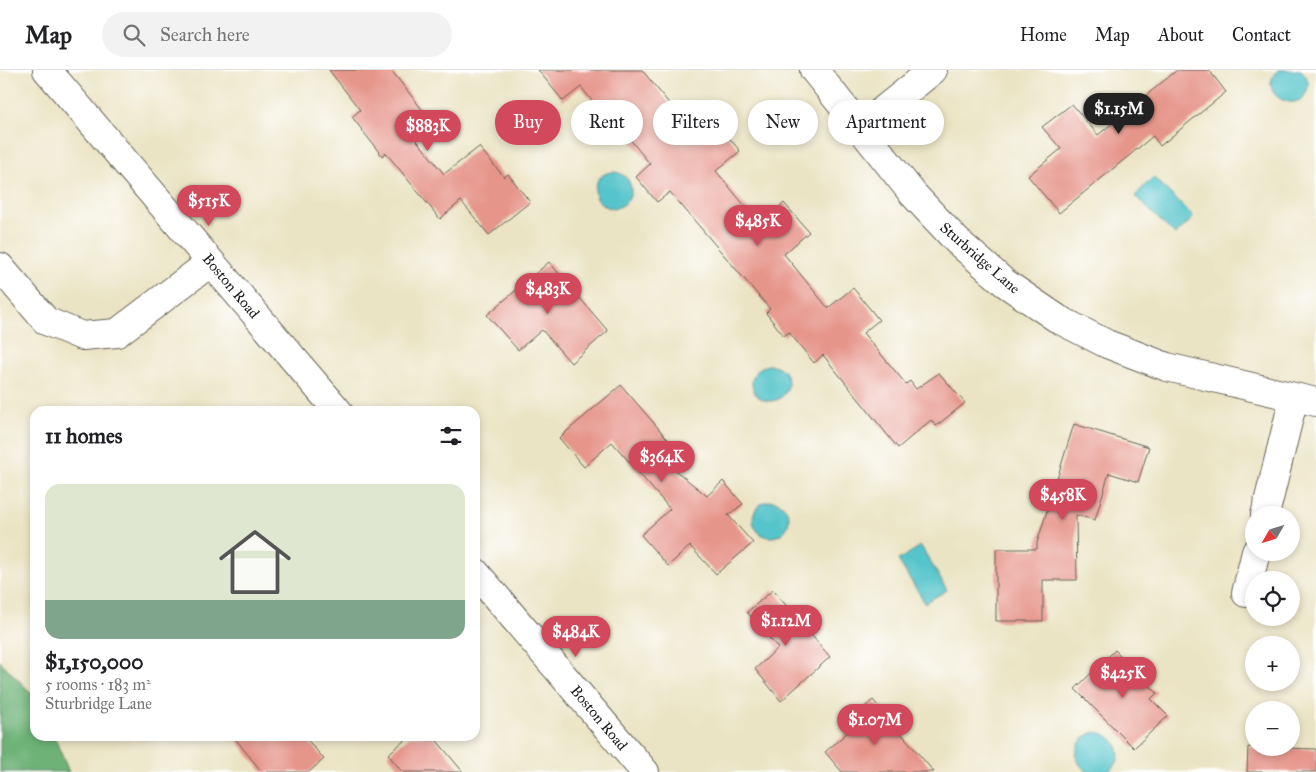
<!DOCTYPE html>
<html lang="en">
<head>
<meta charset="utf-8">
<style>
	body { margin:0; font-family:"IM FELL Great Primer",serif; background:#f2f2f2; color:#202124; height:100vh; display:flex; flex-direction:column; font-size:19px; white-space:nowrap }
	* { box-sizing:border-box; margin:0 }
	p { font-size:16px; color:#757577 }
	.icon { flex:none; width:28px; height:28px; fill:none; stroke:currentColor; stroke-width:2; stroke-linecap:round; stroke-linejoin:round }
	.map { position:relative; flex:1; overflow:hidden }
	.sheet { position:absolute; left:30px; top:336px; width:450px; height:335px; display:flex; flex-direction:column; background:#fff; border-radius:15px; box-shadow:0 2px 8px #0003 }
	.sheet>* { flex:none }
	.hud { position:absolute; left:495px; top:30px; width:475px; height:45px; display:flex; gap:10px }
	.needle { width:32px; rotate:231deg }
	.buttons { position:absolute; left:1245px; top:436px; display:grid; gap:10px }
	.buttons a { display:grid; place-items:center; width:55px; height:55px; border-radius:50%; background:#fff; box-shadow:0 2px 8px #0003; font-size:25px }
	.price { position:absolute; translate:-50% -42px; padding:0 11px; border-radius:18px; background:#d1495b; color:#fff; font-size:16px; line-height:32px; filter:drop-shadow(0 1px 2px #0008) }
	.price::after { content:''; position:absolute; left:50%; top:30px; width:15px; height:11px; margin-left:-8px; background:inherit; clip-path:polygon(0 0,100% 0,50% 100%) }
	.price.on { background:#222; color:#fff }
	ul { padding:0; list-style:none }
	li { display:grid; align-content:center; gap:10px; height:265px; padding:0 15px }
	li span { display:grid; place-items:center; height:155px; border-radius:15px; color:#555 }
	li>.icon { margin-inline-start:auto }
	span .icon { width:90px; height:90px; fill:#fffc; stroke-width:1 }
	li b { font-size:21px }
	h2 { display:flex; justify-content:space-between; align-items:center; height:60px; padding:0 15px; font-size:21px }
	.tag { padding:0 18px; border-radius:22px; background:#fff; box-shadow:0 2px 8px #0003; font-size:18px; line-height:45px }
	.tag.on { background:#d1495b; color:#fff }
	header { display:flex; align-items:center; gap:30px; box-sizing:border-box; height:70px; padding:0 25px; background:#fff; border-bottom:1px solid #e0e0e0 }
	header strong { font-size:24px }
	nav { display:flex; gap:28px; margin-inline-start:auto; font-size:18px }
	.search { width:350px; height:45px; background:#f2f2f2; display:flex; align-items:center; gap:12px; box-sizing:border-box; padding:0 18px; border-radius:28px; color:#757577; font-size:19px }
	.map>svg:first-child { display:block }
	.forest { fill:#6eb277; stroke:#45674a }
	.water { fill:#57c5cb; stroke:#3a7074 }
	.building { fill:#e6958a }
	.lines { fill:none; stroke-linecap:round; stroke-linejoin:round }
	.minor-casing { stroke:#646257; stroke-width:30 }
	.minor { stroke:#fff; stroke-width:28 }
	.labels { text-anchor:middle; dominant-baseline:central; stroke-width:4; stroke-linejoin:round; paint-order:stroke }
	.street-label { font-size:15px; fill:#1c1c1c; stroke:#fff }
</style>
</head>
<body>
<header>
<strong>Map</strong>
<div class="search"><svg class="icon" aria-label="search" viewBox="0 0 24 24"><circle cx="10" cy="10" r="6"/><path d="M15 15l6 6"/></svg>Search here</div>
<nav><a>Home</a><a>Map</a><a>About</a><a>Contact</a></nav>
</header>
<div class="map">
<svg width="1316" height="702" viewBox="0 0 1316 702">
	<rect width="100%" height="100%" fill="#fff"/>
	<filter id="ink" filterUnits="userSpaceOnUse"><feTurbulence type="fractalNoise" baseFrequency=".02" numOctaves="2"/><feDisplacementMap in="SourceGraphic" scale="10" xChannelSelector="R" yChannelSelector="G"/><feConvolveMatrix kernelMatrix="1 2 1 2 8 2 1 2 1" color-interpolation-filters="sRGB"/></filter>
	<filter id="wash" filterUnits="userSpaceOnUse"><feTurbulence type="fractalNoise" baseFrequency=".0096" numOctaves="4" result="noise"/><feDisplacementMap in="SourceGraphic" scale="20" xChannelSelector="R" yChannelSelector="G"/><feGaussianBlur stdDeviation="1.12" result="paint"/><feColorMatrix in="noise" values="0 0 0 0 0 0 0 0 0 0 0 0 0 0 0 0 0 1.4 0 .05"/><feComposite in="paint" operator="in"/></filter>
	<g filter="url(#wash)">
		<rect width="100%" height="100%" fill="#ebe4c4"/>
		<!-- forest -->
		<path class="forest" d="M0 591 35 627V666H54L69 702H0Z"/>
		<!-- water -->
		<path class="water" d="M1278 0H1301C1306 5 1309 10 1308 17 1302 49 1253 24 1278 0Z
			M595 120a18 18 0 1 1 36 0a18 18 0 1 1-36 0Z
			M1153 107 1194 147 1175 165 1135 126Z
			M752 313a18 18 0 1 1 36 0a18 18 0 1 1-36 0Z
			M753 449a18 18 0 1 1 36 0a18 18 0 1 1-36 0Z
			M921 476 947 520 925 533 898 490Z
			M1095 662C1118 664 1128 689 1108 702H1088C1069 690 1075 668 1095 662Z"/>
		<g id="blocks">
			<!-- building -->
			<path class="building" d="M329 0H391L428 47 410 62 444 104 479 77 504 107 508 104 530 132 489 165 461 131 440 149 386 83 382 86 352 47 360 40Z
				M538 0H642L694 64 713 48 740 81 716 101 760 154 784 133 809 162 784 184 828 238 853 218 879 250 863 263 906 314 910 311 916 319 939 303 965 333 936 356 931 350 898 378 823 285 814 293 789 262 784 266 766 243 770 239 670 122 657 132 636 107 650 94 610 45 606 48 581 17 563 31Z
				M1177 0H1209L1226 22 1160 76 1153 66 1059 143 1028 106 1061 79 1042 57 1072 34 1098 65Z
				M549 192 608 261 571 293 542 260 518 280 487 245Z
				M621 315 678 381 665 392 707 426 723 411 743 434 728 445 753 473 716 504 690 476 668 496 641 465 670 439 612 372 584 397 559 368Z
				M1074 354 1149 377 1138 412 1109 403 1095 450 1076 445 1077 510H1043V551H996V479H1037V473Z
				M773 520 830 587 781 631 755 599 778 578 747 542Z
				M1115 580 1157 623 1151 629 1168 646 1134 678 1075 619Z
				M873 630 934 702H842L825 682 848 662 843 655Z
				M233 666H304L324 689 309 702H262Z
				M410 666H433L463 702H402L388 684Z
				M1248 677 1316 679V702H1247Z"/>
		</g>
	</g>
	<g filter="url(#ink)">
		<use href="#blocks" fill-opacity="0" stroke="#646257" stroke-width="1"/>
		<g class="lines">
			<!-- minor casing -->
			<g class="minor-casing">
				<path id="minor" d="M47 0 338 341
					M814 0 913 124 957 171 1005 213 1058 249 1107 274 1167 297 1316 332
					M861 58 933 0
					M0 197 46 251 82 266 117 263 211 192
					M1265 445 1294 327
					M475 502 645 702
					M1246 523 1256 482"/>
			</g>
			<!-- minor -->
			<use href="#minor" class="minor"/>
		</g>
	</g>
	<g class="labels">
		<!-- street labels -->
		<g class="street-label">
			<text transform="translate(980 188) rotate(41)">Sturbridge Lane</text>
			<text transform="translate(231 216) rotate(50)">Boston Road</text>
			<text transform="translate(599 648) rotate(50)">Boston Road</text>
		</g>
	</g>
</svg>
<div class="buttons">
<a><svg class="needle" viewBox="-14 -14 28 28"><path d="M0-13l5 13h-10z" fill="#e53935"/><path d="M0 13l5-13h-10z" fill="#757577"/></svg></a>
<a><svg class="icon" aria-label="locate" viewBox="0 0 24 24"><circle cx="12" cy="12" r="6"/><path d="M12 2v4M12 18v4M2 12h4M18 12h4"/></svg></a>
<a>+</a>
<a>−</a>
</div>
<b class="price on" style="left:1119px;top:65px">$1.15M</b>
<b class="price" style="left:428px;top:82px">$883K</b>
<b class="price" style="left:209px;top:157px">$515K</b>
<b class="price" style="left:758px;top:177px">$485K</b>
<b class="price" style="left:548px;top:245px">$483K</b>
<b class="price" style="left:662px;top:413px">$364K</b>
<b class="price" style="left:1063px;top:451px">$458K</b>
<b class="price" style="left:786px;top:577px">$1.12M</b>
<b class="price" style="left:576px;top:588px">$484K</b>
<b class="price" style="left:1123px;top:629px">$425K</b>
<b class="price" style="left:875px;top:676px">$1.07M</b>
<div class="hud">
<a class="tag on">Buy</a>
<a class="tag">Rent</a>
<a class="tag">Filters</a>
<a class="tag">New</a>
<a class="tag">Apartment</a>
</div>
<section class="sheet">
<h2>11 homes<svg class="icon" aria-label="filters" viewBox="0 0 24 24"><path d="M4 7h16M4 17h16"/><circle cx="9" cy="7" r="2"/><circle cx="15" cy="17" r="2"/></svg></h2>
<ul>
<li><span style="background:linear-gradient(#dfe7d0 75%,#7fa58c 0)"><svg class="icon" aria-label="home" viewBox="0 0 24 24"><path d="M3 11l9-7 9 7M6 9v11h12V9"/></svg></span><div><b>$1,150,000</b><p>5 rooms · 183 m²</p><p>Sturbridge Lane</p></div></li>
</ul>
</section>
</div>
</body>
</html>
